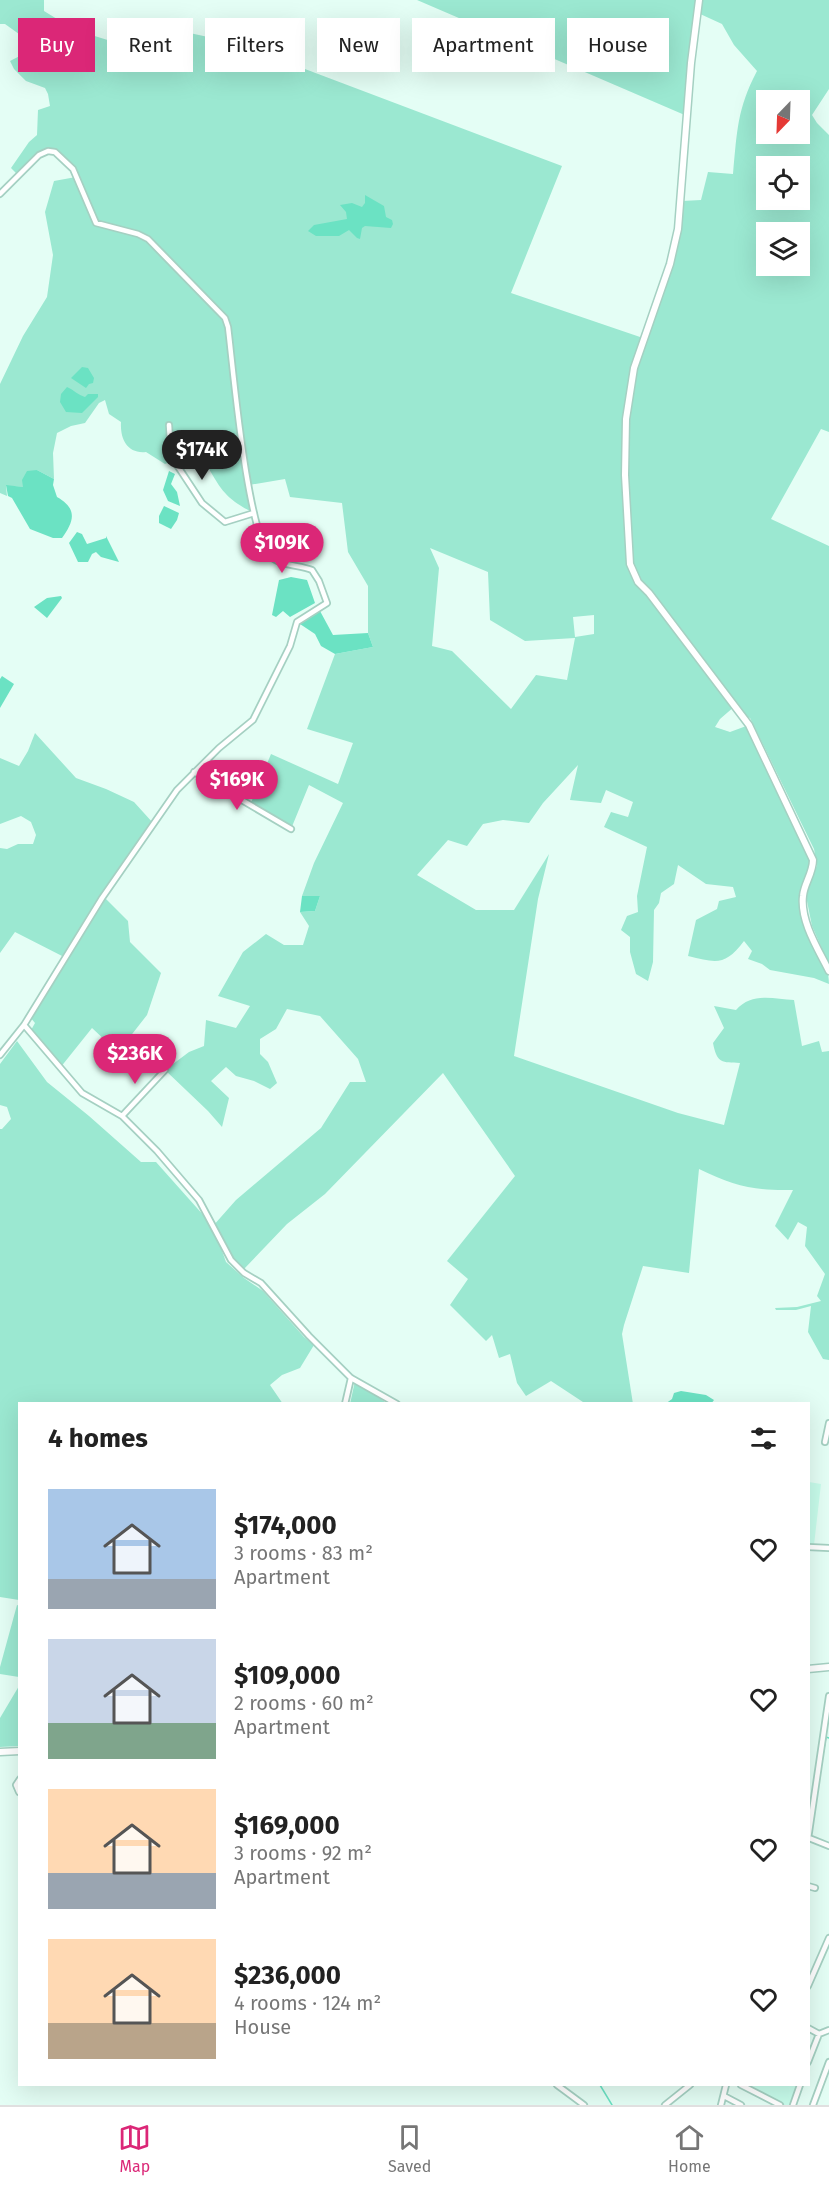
<!DOCTYPE html>
<html lang="en">
<head>
<meta charset="utf-8">
<style>
	body { margin:0; font-family:"Fira Sans",sans-serif; background:#f2f2f2; color:#222; height:100vh; display:flex; flex-direction:column; font-size:22px; white-space:nowrap }
	* { box-sizing:border-box; margin:0 }
	p { font-size:20px; color:#767676 }
	.icon { flex:none; width:33px; height:33px; fill:none; stroke:currentColor; stroke-width:2; stroke-linecap:round; stroke-linejoin:round }
	.map { position:relative; flex:1; overflow:hidden }
	.sheet { position:absolute; left:18px; top:1402px; width:792px; height:684px; display:flex; flex-direction:column; background:#fff; border-radius:0px; box-shadow:0 6px 24px #0002 }
	.sheet>* { flex:none }
	.hud { position:absolute; left:18px; top:18px; width:794px; height:54px; display:flex; gap:12px }
	.needle { width:39px; rotate:203deg }
	.fabs { position:absolute; left:756px; top:90px; display:grid; gap:12px }
	.fabs a { display:grid; place-items:center; width:54px; height:54px; border-radius:0px; background:#fff; box-shadow:0 6px 24px #0002; font-size:30px }
	.price { position:absolute; translate:-50% -51px; padding:0 14px; border-radius:21px; background:#db2777; color:#fff; font-size:20px; line-height:39px; filter:drop-shadow(0 2px 3px #0008) }
	.price::after { content:''; position:absolute; left:50%; top:36px; width:18px; height:14px; margin-left:-9px; background:inherit; clip-path:polygon(0 0,100% 0,50% 100%) }
	.price.current { background:#222; color:#fff }
	ul { padding:0; list-style:none }
	li { display:flex; align-items:center; gap:18px; height:150px; padding:0 30px }
	li span { display:grid; place-items:center; flex:none; width:168px; height:120px; border-radius:0px; color:#555 }
	li>.icon { margin-inline-start:auto }
	span .icon { width:72px; height:72px; fill:#fffc; stroke-width:1 }
	li b { font-size:26px }
	h2 { display:flex; justify-content:space-between; align-items:center; height:72px; padding:0 30px; font-size:26px }
	.chip { padding:0 21px; border-radius:0px; background:#fff; box-shadow:0 6px 24px #0002; font-size:21px; line-height:54px }
	.chip.current { background:#db2777; color:#fff }
	.menu { display:flex; justify-content:space-around; align-items:center; height:84px; border-top:2px solid #e0e0e0; background:#fff; font-size:16px; color:#767676 }
	.menu a { display:grid; justify-items:center; gap:3px }
	.menu .current { color:#db2777 }
	.map>svg:first-child { display:block }
	.built { fill:#c7fceb }
	.green { fill:#9be8d1; fill-rule:evenodd }
	.water { fill:#6be2c3 }
	.lines { fill:none; stroke-linecap:round; stroke-linejoin:round }
	.stream { stroke:#6be2c3; stroke-width:1.5 }
	.minor-casing { stroke:#a5d0c2; stroke-width:8 }
	.major-casing { stroke:#a5d0c2; stroke-width:9 }
	.minor { stroke:#fff; stroke-width:4.5 }
	.major { stroke:#fff; stroke-width:6 }
</style>
</head>
<body>
<div class="map">
<svg width="829" height="2105" viewBox="0 0 829 2105">
	<rect width="100%" height="100%" fill="#e4fef5"/>
	<!-- built -->
	<path class="built" d="M809 1482 821 1484 814 1545H809Z
		M745 2085H798L791 2105H783Z"/>
	<!-- green -->
	<path class="green" d="M0 0H44V11L75 30 124 45 185 32 236 43 562 166 511 293 643 338 668 268 682 201 701 200 708 172 733 174C737 132 737 109 757 71L734 45 722 24 698 13 687 116 417 0H829V89L812 115 817 123 829 135V432L821 429 771 519 829 546V965L812 926 806 896 817 865 814 849 750 718 743 716 735 706 720 719 715 727 730 732 749 725 813 862C807 880 802 897 806 917 811 941 829 959 829 984L814 978 770 970 762 964 748 959 752 951 744 941C725 966 717 963 688 956L696 920 717 909 719 901 736 897 733 887 706 884 678 865 674 884 661 893 659 903 654 910 653 962 648 981 636 974 630 952V937L621 930 627 916 638 912 637 896 647 847 604 827 611 812 628 817 633 802 606 790 601 803 570 800 578 765 543 803 529 823 503 820 483 824 467 846 448 840 417 875 476 910H514L549 854 538 899 514 1056 678 1113 724 1125 740 1063C722 1062 717 1064 713 1043L724 1028 714 1006 736 1010C752 992 773 999 794 1000L802 1046 819 1041 822 1052 829 1051V1360L823 1359 808 1332 811 1306 796 1310H776L775 1308 797 1307 821 1301 817 1296 825 1274 805 1246 807 1227 798 1222 788 1240 775 1226 793 1190C754 1191 734 1186 699 1169L689 1273 643 1266 624 1325 622 1334 633 1404H586L551 1381 526 1396 517 1383 510 1354 499 1358 492 1335 486 1341 450 1305 468 1279 447 1261 515 1176 443 1073 325 1194 287 1224 244 1269V1273L231 1260 215 1231 226 1262 244 1278 263 1291 304 1337 314 1345 300 1368 282 1375 270 1385 283 1404H20L19 1600 0 1597V1129H2L11 1119 7 1107 0 1105V1064L17 1041 47 1082 89 1116 141 1162H156L213 1226 236 1200 321 1128 350 1082H366L358 1059 320 1016 287 1009 276 1029 260 1039V1054L268 1062 277 1083 270 1089 254 1081 236 1076 226 1067 211 1081 229 1098 222 1127 208 1111 165 1070 189 1052 204 1046 206 1020 236 1028 250 1006 218 996 243 952 266 934 284 945H303L309 926 300 912 315 911 320 896H302L314 863 343 803 309 785 291 829 250 805 271 754 338 784 353 743 307 729 335 654 373 647 368 633V586L348 552 342 503 290 497 285 479 249 485 254 513C228 500 222 492 208 467L215 464 207 438 173 461 165 464 146 452C127 454 120 439 121 422L109 414 105 400 99 403 85 423 71 426 57 433 53 453 54 479 37 470 23 487 6 486 7 496 0 493V384L23 336 47 297 53 255 45 212 54 181 76 177 66 161 51 151 39 155 18 175 11 168 29 142 37 135 38 110 50 106 48 94 45 88 26 81 14 69 10 61 37 47 5 24H0ZM766 100H800V134H766ZM766 166H800V200H766ZM766 232H800V266H766ZM430 548 488 572 490 620 525 641 575 638 567 680 536 675 511 709 452 651 432 646 439 568ZM594 615V634L575 637 573 617Z
		M35 733 76 778 106 789 134 802 153 823 104 897 128 921 130 942 161 973 147 1015 129 1038 122 1056 92 1028 60 1068 30 1032 35 1023 30 1017 66 958 15 932 0 953V848L7 849 18 844H33L36 835 31 822 21 816 0 824V758L19 766 28 751Z
		M355 1381 388 1404H350Z
		M17 1605 20 1606 19 1677 0 1674V1667Z
		M19 1686V1746L0 1747V1718Z"/>
	<!-- water -->
	<path class="water" d="M365 195 384 206 386 217 392 220 393 224 391 228 365 226 362 228 360 239 357 238 349 230 339 236H316L308 231 314 225 347 219 346 212 340 205 352 203 362 207 365 203Z
		M82 367 88 368 94 378 93 383 89 384 86 388 71 378Z
		M67 387C74 390 78 395 85 397L88 394H98V397L82 413 66 412 60 402 61 394Z
		M196 436 207 438 215 464 208 467 201 460 193 458 183 463 184 470 172 455 186 439Z
		M37 470 54 479 53 485 57 497C78 509 74 521 62 538H53L30 529 12 498 8 496 6 485 23 487 22 480 27 471Z
		M169 471 175 474 171 484 177 492 180 506 168 501 163 490Z
		M164 506 179 513 177 520 171 529 159 523V516Z
		M77 532 82 534 87 544 106 538V536L119 562 101 557 96 552 92 554 88 562H78L69 543Z
		M291 577 307 580 315 603 290 617 283 611 276 617 272 615 279 580Z
		M61 596 62 598 47 618 34 607 47 598Z
		M320 611 333 635 368 633 373 647 335 654 321 646 315 634 300 624Z
		M2 676 14 684 0 708V679Z
		M302 896H320L315 911 300 912Z
		M681 1391 706 1395 714 1400 711 1404H665L672 1399 674 1393Z"/>
	<g class="lines">
		<!-- stream -->
		<path class="stream" d="M822 1760 826 1737 829 1738
			M810 1986 822 1959
			M808 1990 809 1988
			M600 2085 612 2105"/>
		<!-- minor casing -->
		<g class="minor-casing">
			<path id="minor" d="M0 194 39 155 48 151 55 152 73 169 96 223 138 234 148 239 225 318 228 327C233 366 247 537 272 558 282 566 300 565 312 570L319 581 327 603 297 622 290 646 253 720 219 748 177 790 102 898 24 1025 0 1055
				M169 425 171 456 202 503 225 522 254 513
				M194 772 291 829
				M24 1025 82 1093 122 1116 157 1151 199 1200 231 1260 244 1273 261 1283 309 1336 351 1378 397 1404
				M122 1116 165 1070
				M345 1404 351 1378
				M825 1442 829 1423
				M808 1547 829 1548
				M19 1792 16 1785 20 1779
				M809 1838 829 1846
				M808 1839 829 1696
				M808 1886 815 1888
				M808 1986 829 1938
				M808 2028 819 2034 829 2030
				M808 2062 819 2034
				M557 2085 584 2105
				M741 2085 780 2105
				M724 2096 741 2105
				M665 2105 690 2085
				M721 2105 726 2085
				M793 2105 800 2085
				M813 2105 829 2062"/>
		</g>
		<!-- major casing -->
		<g class="major-casing">
			<path id="major" d="M699 0 691 63 678 229 670 264 634 368 626 419 625 475 630 564 638 582 649 593 749 725 813 860C813 873 804 884 803 896 800 921 818 949 829 971
				M808 1669 829 1667
				M0 1752 20 1751"/>
		</g>
		<!-- minor -->
		<use href="#minor" class="minor"/>
		<!-- major -->
		<use href="#major" class="major"/>
	</g>
</svg>
<div class="fabs">
<a><svg class="needle" viewBox="-14 -14 28 28"><path d="M0-13l5 13h-10z" fill="#e53935"/><path d="M0 13l5-13h-10z" fill="#767676"/></svg></a>
<a><svg class="icon" aria-label="locate" viewBox="0 0 24 24"><circle cx="12" cy="12" r="6"/><path d="M12 2v4M12 18v4M2 12h4M18 12h4"/></svg></a>
<a><svg class="icon" aria-label="layers" viewBox="0 0 24 24"><path d="M12 4l9 5-9 5-9-5zM3 14l9 5 9-5"/></svg></a>
</div>
<b class="price current" style="left:202px;top:481px">$174K</b>
<b class="price" style="left:282px;top:574px">$109K</b>
<b class="price" style="left:237px;top:811px">$169K</b>
<b class="price" style="left:135px;top:1085px">$236K</b>
<div class="hud">
<a class="chip current">Buy</a>
<a class="chip">Rent</a>
<a class="chip">Filters</a>
<a class="chip">New</a>
<a class="chip">Apartment</a>
<a class="chip">House</a>
</div>
<section class="sheet">
<h2>4 homes<svg class="icon" aria-label="filters" viewBox="0 0 24 24"><path d="M4 7h16M4 17h16"/><circle cx="9" cy="7" r="2"/><circle cx="15" cy="17" r="2"/></svg></h2>
<ul>
<li><span style="background:linear-gradient(#a9c7e8 75%,#9aa5b1 0)"><svg class="icon" aria-label="home" viewBox="0 0 24 24"><path d="M3 11l9-7 9 7M6 9v11h12V9"/></svg></span><div><b>$174,000</b><p>3 rooms · 83 m²</p><p>Apartment</p></div><svg class="icon" aria-label="heart" viewBox="0 0 24 24"><path d="M12 20l-8-8c-3-5 5-10 8-4 3-6 11-1 8 4z"/></svg></li>
<li><span style="background:linear-gradient(#c9d6e8 70%,#7fa58c 0)"><svg class="icon" aria-label="home" viewBox="0 0 24 24"><path d="M3 11l9-7 9 7M6 9v11h12V9"/></svg></span><div><b>$109,000</b><p>2 rooms · 60 m²</p><p>Apartment</p></div><svg class="icon" aria-label="heart" viewBox="0 0 24 24"><path d="M12 20l-8-8c-3-5 5-10 8-4 3-6 11-1 8 4z"/></svg></li>
<li><span style="background:linear-gradient(#ffd9b3 70%,#9aa5b1 0)"><svg class="icon" aria-label="home" viewBox="0 0 24 24"><path d="M3 11l9-7 9 7M6 9v11h12V9"/></svg></span><div><b>$169,000</b><p>3 rooms · 92 m²</p><p>Apartment</p></div><svg class="icon" aria-label="heart" viewBox="0 0 24 24"><path d="M12 20l-8-8c-3-5 5-10 8-4 3-6 11-1 8 4z"/></svg></li>
<li><span style="background:linear-gradient(#ffd9b3 70%,#b9a48a 0)"><svg class="icon" aria-label="home" viewBox="0 0 24 24"><path d="M3 11l9-7 9 7M6 9v11h12V9"/></svg></span><div><b>$236,000</b><p>4 rooms · 124 m²</p><p>House</p></div><svg class="icon" aria-label="heart" viewBox="0 0 24 24"><path d="M12 20l-8-8c-3-5 5-10 8-4 3-6 11-1 8 4z"/></svg></li>
</ul>
</section>
</div>
<nav class="menu">
<a class="current"><svg class="icon" aria-label="map" viewBox="0 0 24 24"><path d="M3 6l6-2 6 2 6-2v14l-6 2-6-2-6 2zM9 4v14M15 6v14"/></svg>Map</a>
<a><svg class="icon" aria-label="saved" viewBox="0 0 24 24"><path d="M7 4h10v16l-5-4-5 4z"/></svg>Saved</a>
<a><svg class="icon" aria-label="home" viewBox="0 0 24 24"><path d="M3 11l9-7 9 7M6 9v11h12V9"/></svg>Home</a>
</nav>
</body>
</html>
